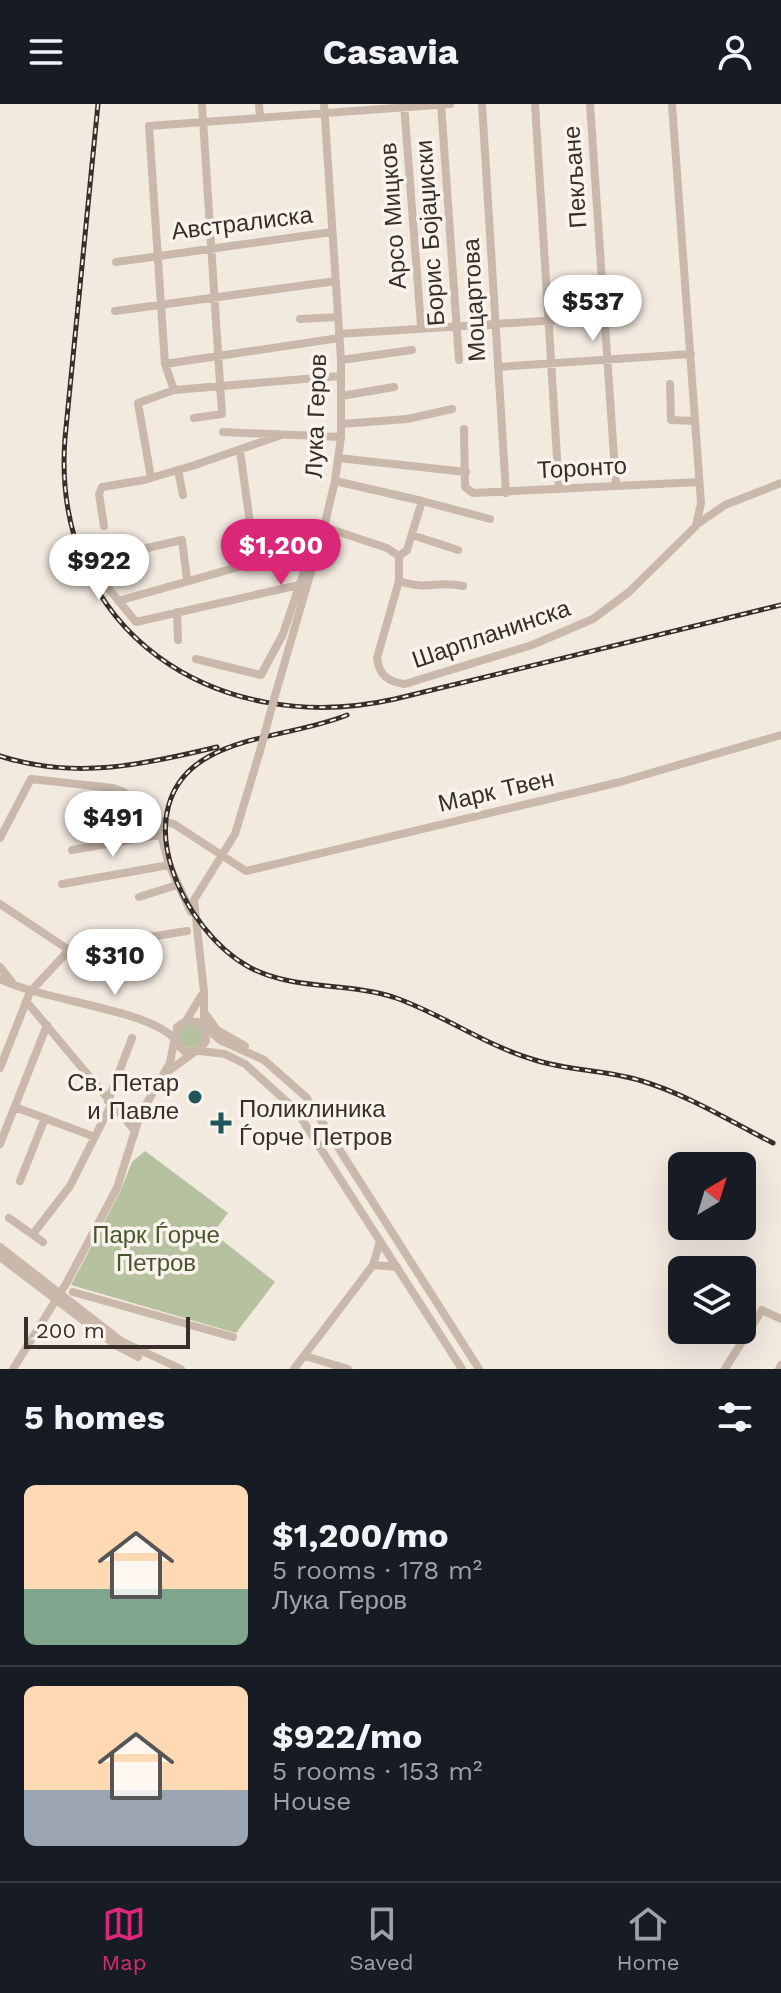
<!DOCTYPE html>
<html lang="en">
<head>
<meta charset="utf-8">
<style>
	body { margin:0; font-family:"Work Sans",sans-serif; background:#20242c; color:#f1f3f6; height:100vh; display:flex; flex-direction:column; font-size:30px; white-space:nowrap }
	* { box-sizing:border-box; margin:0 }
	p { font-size:26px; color:#9ea1a6 }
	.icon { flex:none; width:44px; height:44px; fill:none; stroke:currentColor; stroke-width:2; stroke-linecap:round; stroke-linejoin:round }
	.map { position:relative; height:1265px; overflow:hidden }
	.side { display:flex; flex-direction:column; background:#171b24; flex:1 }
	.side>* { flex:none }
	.needle { width:52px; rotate:38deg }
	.controls { position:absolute; left:668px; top:1048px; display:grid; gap:16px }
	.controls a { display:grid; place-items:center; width:88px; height:88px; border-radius:12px; background:#171b24; box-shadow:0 8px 32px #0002; font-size:40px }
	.scale { position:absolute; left:24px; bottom:20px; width:166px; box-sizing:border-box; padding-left:8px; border:4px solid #382f2a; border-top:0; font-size:22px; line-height:28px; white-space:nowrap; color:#382f2a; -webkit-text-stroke:6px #faf3ec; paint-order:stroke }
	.price { position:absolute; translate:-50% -68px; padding:0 18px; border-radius:28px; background:#fff; color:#222; font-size:26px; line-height:52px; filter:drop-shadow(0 2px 4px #0008) }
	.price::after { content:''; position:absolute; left:50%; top:48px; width:24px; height:18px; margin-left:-12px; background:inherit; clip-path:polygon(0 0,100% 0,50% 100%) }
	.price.active { background:#db2777; color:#fff }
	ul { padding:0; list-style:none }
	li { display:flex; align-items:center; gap:24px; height:200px; padding:0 24px }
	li+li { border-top:2px solid #363941 }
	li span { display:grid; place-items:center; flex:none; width:224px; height:160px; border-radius:12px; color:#555 }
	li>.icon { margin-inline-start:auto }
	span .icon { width:96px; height:96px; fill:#fffc; stroke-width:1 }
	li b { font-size:34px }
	h2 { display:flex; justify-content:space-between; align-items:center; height:96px; padding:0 24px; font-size:34px }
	header { display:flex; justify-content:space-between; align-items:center; height:104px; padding:0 24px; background:#171b24; font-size:36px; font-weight:700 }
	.dock { display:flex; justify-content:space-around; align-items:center; height:112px; border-top:2px solid #363941; background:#171b24; font-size:22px; color:#9ea1a6 }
	.dock a { display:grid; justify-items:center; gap:4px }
	.dock .active { color:#db2777 }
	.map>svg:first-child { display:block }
	.green { fill:#b6c19f }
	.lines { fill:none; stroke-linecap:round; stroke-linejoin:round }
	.minor { stroke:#cab9ab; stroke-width:8 }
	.rail-casing { stroke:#382f2a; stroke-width:5 }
	.rail { stroke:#faf3ec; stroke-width:2; stroke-dasharray:6; stroke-linecap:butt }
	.minor-bridge { stroke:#cab9ab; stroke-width:8 }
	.poi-dot { fill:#205659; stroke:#faf3ec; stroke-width:3 }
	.labels { text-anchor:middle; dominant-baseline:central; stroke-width:7; stroke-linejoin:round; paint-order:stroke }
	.street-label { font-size:24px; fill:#382f2a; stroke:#faf3ec }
	.poi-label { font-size:24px; fill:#382f2a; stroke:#faf3ec; text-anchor:end }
	.park-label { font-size:24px; fill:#48562e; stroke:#faf3ec }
</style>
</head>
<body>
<header><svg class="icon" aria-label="menu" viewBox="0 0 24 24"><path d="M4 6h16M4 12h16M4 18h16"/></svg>Casavia<svg class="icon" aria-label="person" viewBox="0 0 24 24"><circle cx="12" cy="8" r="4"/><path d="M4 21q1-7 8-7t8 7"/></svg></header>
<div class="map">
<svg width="781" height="1265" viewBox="0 0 781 1265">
	<rect width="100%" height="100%" fill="#f2e9df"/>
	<!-- green -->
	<path class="green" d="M179 932a12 12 0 1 1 24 0a12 12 0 1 1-24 0Z
		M145 1047 228 1109 213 1129 275 1178 236 1229 71 1181 120 1088 132 1058Z"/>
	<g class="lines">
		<!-- minor -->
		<path class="minor" d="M259 0 260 14
			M404 0 421 222
			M441 0 459 256
			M482 0 506 389
			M535 0 559 385
			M590 0 616 382
			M116 158 332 128
			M115 207 336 177
			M300 215 338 213
			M339 230 604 213
			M339 234 165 260 149 22 450 0
			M341 256 412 246
			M165 260 174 286
			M498 263 691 250
			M670 280 671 316 695 317
			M341 292 394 283
			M194 314 222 310 202 0
			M341 320 407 315 452 305
			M464 325 465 383 473 389 699 378
			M223 328 341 333
			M240 347 250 419
			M338 354 466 368
			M178 366 183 391
			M151 374 138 299 174 286 341 272
			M335 377 422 397
			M696 421 725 401 781 379
			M104 422 99 390 102 383 144 376 195 361 281 331
			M324 423 387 444 399 452V477L377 554C379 571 388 578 405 580L532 541 593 515 629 488 696 422 701 399 672 0
			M412 431 458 446
			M399 452 407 446 422 397 490 415
			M187 475 182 436 95 456 109 485 136 518 299 481
			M399 477C429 487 436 476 463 482
			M118 497 295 447 317 448
			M177 508 178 536
			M196 555 261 571 283 530 311 447
			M274 595 324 423 335 377 341 333V256L324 0
			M157 716 169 761 191 808
			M0 734 31 675 113 684 124 688 157 716 174 720 246 767 620 678 781 631
			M72 746 159 731
			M62 780 169 761
			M139 793 177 781
			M0 800 69 846
			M0 863 12 878
			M0 875C45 897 145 905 174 934
			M26 897 135 1027
			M204 908 217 926 245 942
			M186 917 201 892
			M204 922V888L194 796 235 730 260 647
			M205 925 206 937 199 947 185 948 176 939 177 923 186 917 199 918 220 936 264 956 306 993 479 1265
			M200 947 225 950 245 960 296 1006 462 1265
			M0 964 30 888 69 846 187 827
			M170 966 193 949
			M108 997 132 934
			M15 1003 95 1033
			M0 1040 47 921
			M20 1077 45 1014
			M9 1114 43 1138
			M33 1130 70 1082 111 1001
			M0 1143 121 1237 181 1265
			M0 1153 117 1242 138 1253
			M373 1161 397 1163
			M73 1188 233 1233
			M305 1252 348 1265
			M13 1265 67 1178 117 1084 140 1011 170 959 174 938
			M294 1265 373 1161 380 1137
			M725 1265 762 1206 781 1215
			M779 1265 781 1261"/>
		<!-- rail casing -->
		<g class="rail-casing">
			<path id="rail" d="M98 0 65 334C50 528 217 635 395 595L781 501
				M347 611C303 629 249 630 208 653 121 702 184 828 249 863 293 887 349 878 396 894 444 911 486 942 535 956 569 967 607 966 642 977 688 991 730 1017 773 1039
				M0 652C74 676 143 661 217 643"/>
		</g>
		<!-- rail -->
		<use href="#rail" class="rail"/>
		<!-- minor-bridge -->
		<path class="minor-bridge" d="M260 647 274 595"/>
	</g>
	<!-- markers -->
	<g class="poi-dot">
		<circle cx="195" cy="993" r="8"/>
		<path d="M217 1007h8v8h8v8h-8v8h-8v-8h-8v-8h8z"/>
	</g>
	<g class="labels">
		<!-- street labels -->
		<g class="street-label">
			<text transform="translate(575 73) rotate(-94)">Пекљане</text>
			<text transform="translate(393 112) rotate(-94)">Арсо Мицков</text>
			<text transform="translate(242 119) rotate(-7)">Австралиска</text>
			<text transform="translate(430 129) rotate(-94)">Борис Бојаџиски</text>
			<text transform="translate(474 196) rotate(-93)">Моцартова</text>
			<text transform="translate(316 312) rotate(-88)">Лука Геров</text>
			<text transform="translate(582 364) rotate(-3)">Торонто</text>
			<text transform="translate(491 530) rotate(-19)">Шарпланинска</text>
			<text transform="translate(496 687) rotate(-13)">Марк Твен</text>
		</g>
		<!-- poi labels -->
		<g class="poi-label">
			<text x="179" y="979">Св. Петар<tspan x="179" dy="28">и Павле</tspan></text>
			<text x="239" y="1005" text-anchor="start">Поликлиника<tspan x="239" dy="28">Ѓорче Петров</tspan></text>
		</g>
		<!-- park labels -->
		<g class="park-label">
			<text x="156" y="1131">Парк Ѓорче<tspan x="156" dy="28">Петров</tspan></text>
		</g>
	</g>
</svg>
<div class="controls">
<a><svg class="needle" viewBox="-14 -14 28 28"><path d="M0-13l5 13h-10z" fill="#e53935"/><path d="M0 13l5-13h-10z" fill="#9ea1a6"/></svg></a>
<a><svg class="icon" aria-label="layers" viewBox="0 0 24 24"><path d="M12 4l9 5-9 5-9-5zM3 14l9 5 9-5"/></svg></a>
</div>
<div class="scale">200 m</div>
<b class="price" style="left:593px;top:239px">$537</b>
<b class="price active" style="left:281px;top:483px">$1,200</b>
<b class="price" style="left:99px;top:498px">$922</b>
<b class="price" style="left:113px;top:755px">$491</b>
<b class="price" style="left:115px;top:893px">$310</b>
</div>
<section class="side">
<h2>5 homes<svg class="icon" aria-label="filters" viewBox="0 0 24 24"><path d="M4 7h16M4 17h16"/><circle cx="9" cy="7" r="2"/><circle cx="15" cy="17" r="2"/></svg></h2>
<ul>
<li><span style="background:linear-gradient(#ffd9b3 65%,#7fa58c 0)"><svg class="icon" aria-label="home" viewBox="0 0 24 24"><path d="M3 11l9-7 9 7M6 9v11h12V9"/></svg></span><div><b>$1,200/mo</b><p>5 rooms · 178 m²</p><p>Лука Геров</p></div></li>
<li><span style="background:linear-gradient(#ffd9b3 65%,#9aa5b1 0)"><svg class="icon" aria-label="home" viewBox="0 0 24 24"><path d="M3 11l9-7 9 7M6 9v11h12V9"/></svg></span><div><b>$922/mo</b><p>5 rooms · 153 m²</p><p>House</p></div></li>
</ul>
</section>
<nav class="dock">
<a class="active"><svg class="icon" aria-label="map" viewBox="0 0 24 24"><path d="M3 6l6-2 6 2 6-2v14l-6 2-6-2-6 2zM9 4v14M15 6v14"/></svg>Map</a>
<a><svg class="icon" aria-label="saved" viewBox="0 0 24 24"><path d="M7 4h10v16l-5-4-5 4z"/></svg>Saved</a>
<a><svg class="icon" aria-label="home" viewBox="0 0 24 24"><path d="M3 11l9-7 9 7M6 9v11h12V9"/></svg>Home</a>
</nav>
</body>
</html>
